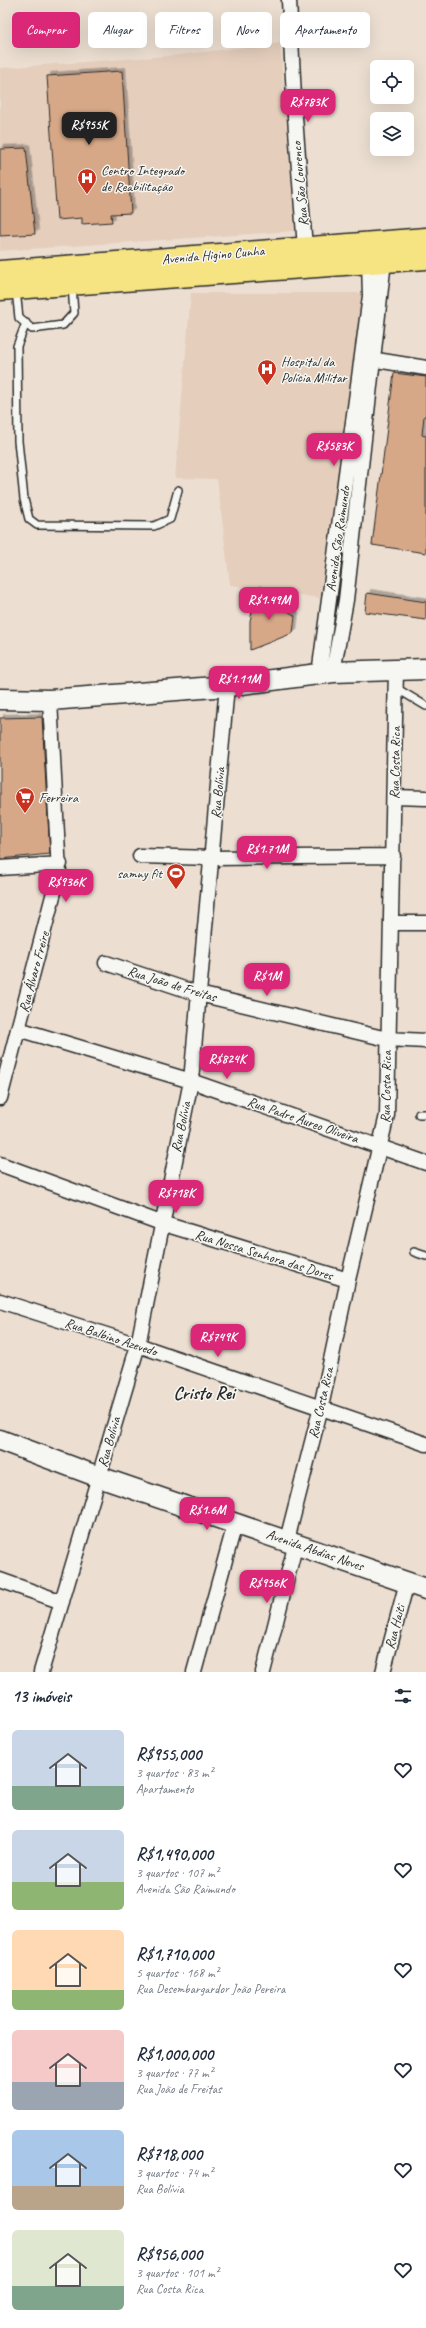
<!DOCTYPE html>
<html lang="pt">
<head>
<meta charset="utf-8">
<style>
	body { margin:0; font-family:Caveat,sans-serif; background:#f6f6f7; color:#1f2937; height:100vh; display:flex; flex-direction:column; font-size:15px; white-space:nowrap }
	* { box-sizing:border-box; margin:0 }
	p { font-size:13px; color:#747a83 }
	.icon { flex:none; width:22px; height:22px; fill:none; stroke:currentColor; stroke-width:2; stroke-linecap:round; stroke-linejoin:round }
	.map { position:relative; height:1672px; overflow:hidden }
	.details { display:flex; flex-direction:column; background:#fff; flex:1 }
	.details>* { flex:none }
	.hud { position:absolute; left:12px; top:12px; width:402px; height:36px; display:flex; gap:8px }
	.controls { position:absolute; left:370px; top:60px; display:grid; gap:8px }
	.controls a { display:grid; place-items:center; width:44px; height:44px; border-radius:6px; background:#fff; box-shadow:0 4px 16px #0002; font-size:20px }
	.price { position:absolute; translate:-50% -34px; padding:0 9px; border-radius:8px; background:#db2777; color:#fff; font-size:13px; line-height:26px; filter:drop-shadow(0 1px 2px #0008) }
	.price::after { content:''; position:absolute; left:50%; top:24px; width:12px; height:9px; margin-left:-6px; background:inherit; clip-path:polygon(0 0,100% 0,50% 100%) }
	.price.active { background:#222; color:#fff }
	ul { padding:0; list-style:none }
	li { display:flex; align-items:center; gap:12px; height:100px; padding:0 12px }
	li span { display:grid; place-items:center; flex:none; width:112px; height:80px; border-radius:6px; color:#555 }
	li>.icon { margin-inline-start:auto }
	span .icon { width:48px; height:48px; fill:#fffc; stroke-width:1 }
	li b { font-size:17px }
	h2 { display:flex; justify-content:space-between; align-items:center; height:48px; padding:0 12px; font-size:17px }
	.chip { padding:0 14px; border-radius:6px; background:#fff; box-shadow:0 4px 16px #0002; font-size:14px; line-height:36px }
	.chip.active { background:#db2777; color:#fff }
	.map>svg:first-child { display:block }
	.built { fill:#e5cebc }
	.building { fill:#d6a887; stroke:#2b2b2b; filter:url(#shadow) }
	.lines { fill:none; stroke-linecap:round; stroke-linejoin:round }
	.lane-casing { stroke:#2b2b2b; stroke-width:10 }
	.street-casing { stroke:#2b2b2b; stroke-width:17 }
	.secondary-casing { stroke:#2b2b2b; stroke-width:23 }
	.primary-casing { stroke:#2b2b2b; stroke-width:25 }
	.lane { stroke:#f6f6f2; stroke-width:7 }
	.street { stroke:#f6f6f2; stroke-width:14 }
	.secondary { stroke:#f6f6f2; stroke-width:20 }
	.primary { stroke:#f6e381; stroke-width:22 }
	.labels { text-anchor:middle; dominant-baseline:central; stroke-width:3; stroke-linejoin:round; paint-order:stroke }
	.poi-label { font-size:14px; fill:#2b2b2b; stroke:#f6f6f2; text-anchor:start }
	.street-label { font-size:14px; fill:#2b2b2b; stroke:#f6f6f2 }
	.district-label { font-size:18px; font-weight:bold; fill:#2b2b2b; stroke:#f6f6f2 }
</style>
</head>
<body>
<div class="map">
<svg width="426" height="1672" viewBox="0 0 426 1672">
	<defs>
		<filter id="shadow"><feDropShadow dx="3.5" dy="-3.5" stdDeviation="0" flood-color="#0004"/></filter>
	</defs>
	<rect width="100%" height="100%" fill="#ecdfd2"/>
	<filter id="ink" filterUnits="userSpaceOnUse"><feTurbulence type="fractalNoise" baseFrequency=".025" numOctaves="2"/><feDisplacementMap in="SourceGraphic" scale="8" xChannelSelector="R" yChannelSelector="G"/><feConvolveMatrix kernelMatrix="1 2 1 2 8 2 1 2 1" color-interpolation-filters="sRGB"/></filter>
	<g filter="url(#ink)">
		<!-- built -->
		<path class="built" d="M280 43 295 231 0 251V68L169 56Z
			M191 293H364L320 598 230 585 217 479 175 478Z"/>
		<!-- building -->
		<path class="building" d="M122 71 131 213 111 214 112 222 82 224V218L57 220 47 76Z
			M26 148 35 234 0 236V149Z
			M394 373 426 377V416H424L422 435 426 436V553L372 545Z
			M257 589 295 616 293 633 250 650V621Z
			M367 593 426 602V620L365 612Z
			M42 717 50 854 0 859V718Z"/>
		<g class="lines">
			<!-- lane casing -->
			<g class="lane-casing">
				<path id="lane" d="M16 290 19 318 32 329 63 325 74 313 72 286
					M26 323 17 346 18 441 24 499 29 519 37 525 154 526 170 519 178 490
					M396 688 426 706
					M419 1114H426
					M414 1252 426 1256"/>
			</g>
			<!-- street casing -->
			<g class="street-casing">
				<path id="street" d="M289 0 295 117 305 248
					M364 358 426 368
					M333 672 346 600 384 261
					M319 674 370 296 369 262
					M395 797 426 798
					M140 856 213 858 393 856
					M0 868 60 864
					M391 923H426
					M106 963 199 994 387 1039 426 1041
					M18 1029 191 1081 426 1163
					M0 1098 59 873 50 700
					M0 1164 161 1223 348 1280
					M0 1301 138 1345 426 1444
					M287 1540 321 1407 348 1280 387 1115 396 669
					M0 1580 62 1602
					M41 1672 138 1345 191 1081 227 686
					M194 1672 235 1524
					M263 1672 296 1543
					M383 1672 407 1582"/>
			</g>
			<!-- secondary casing -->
			<g class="secondary-casing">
				<path id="secondary" d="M0 699 50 700 227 686 333 672 426 669
					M0 1440 99 1477 426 1589"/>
			</g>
			<!-- primary casing -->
			<g class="primary-casing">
				<path id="primary" d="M0 272 426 239
					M0 289 426 258"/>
			</g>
			<!-- lane -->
			<use href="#lane" class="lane"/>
			<!-- street -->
			<use href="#street" class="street"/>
			<!-- secondary -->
			<use href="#secondary" class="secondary"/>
			<!-- primary -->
			<use href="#primary" class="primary"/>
		</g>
	</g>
	<!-- icons -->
	<defs>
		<g id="hospital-pin" transform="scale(1)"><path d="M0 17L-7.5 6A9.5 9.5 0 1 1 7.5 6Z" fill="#c8321e" stroke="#f6f6f2"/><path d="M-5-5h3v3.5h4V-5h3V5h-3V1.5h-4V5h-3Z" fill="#fff"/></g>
		<g id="supermarket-pin" transform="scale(1)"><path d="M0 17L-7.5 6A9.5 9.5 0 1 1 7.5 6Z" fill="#c8321e" stroke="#f6f6f2"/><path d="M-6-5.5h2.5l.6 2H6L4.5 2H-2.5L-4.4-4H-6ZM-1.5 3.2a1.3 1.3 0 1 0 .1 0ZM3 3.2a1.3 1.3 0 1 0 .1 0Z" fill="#fff"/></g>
		<g id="stadium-pin" transform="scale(1)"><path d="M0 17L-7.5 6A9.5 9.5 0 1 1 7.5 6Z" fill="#c8321e" stroke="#f6f6f2"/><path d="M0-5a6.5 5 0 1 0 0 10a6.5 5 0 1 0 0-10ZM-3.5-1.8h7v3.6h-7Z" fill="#fff"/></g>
	</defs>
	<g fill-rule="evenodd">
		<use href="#hospital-pin" x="87" y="178"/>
		<use href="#hospital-pin" x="267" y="369"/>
		<use href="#supermarket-pin" x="25" y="797"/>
		<use href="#stadium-pin" x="176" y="873"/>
	</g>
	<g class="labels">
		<!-- poi labels -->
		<g class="poi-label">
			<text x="101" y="170">Centro Integrado<tspan x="101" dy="16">de Reabilitação</tspan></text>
			<text x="281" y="361">Hospital da<tspan x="281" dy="16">Polícia Militar</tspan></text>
			<text x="39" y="797">Ferreira</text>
			<text x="162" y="873" text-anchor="end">samny fit</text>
		</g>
		<!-- street labels -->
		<g class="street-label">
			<text transform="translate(300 184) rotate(-95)">Rua São Lourenco</text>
			<text transform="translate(213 255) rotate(-5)">Avenida Higino Cunha</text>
			<text transform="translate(338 539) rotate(-82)">Avenida São Raimundo</text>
			<text transform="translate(395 763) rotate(-89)">Rua Costa Rica</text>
			<text transform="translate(218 793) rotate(-85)">Rua Bolívia</text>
			<text transform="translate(34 972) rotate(-75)">Rua Álvaro Freire</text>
			<text transform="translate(172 984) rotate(17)">Rua João de Freitas</text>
			<text transform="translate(386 1087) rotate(-89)">Rua Costa Rica</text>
			<text transform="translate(303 1120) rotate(19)">Rua Padre Áureo Oliveira</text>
			<text transform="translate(181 1127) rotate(-78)">Rua Bolívia</text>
			<text transform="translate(264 1255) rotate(17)">Rua Nossa Senhora das Dores</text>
			<text transform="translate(111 1337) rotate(18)">Rua Balbino Azevedo</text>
			<text transform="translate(321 1403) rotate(-77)">Rua Costa Rica</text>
			<text transform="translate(109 1442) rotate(-74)">Rua Bolívia</text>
			<text transform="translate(315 1550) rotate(19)">Avenida Abdias Neves</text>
			<text transform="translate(395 1627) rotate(-75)">Rua Haiti</text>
		</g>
		<!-- district labels -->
		<g class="district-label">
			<text x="204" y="1393">Cristo Rei</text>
		</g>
	</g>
</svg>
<div class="controls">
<a><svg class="icon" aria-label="locate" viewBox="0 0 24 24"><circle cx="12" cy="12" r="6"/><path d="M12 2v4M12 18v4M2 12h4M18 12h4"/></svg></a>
<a><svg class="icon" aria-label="layers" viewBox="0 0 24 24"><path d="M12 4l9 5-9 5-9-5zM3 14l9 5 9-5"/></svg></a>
</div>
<b class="price" style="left:308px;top:123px">R$783K</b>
<b class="price active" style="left:89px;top:146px">R$955K</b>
<b class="price" style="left:334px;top:467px">R$583K</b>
<b class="price" style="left:269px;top:621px">R$1.49M</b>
<b class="price" style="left:239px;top:700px">R$1.11M</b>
<b class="price" style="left:267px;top:870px">R$1.71M</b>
<b class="price" style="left:66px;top:903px">R$936K</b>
<b class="price" style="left:267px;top:997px">R$1M</b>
<b class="price" style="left:227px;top:1080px">R$824K</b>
<b class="price" style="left:176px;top:1214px">R$718K</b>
<b class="price" style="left:218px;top:1358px">R$749K</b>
<b class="price" style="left:207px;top:1531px">R$1.6M</b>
<b class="price" style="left:267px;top:1604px">R$956K</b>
<div class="hud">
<a class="chip active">Comprar</a>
<a class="chip">Alugar</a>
<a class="chip">Filtros</a>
<a class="chip">Novo</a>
<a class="chip">Apartamento</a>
</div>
</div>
<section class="details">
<h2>13 imóveis<svg class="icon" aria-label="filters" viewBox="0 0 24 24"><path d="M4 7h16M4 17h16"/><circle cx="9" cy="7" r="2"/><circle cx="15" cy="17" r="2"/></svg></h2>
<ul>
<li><span style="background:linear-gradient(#c9d6e8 70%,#7fa58c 0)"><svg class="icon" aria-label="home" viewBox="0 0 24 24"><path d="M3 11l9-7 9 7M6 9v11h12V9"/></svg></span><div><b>R$955,000</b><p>3 quartos · 83 m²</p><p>Apartamento</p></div><svg class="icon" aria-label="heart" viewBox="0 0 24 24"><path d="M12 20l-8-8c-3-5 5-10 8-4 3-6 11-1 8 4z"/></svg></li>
<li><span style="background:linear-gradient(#c9d6e8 65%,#8fb573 0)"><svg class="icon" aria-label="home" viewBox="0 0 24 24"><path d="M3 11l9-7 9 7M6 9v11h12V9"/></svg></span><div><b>R$1,490,000</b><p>3 quartos · 107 m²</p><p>Avenida São Raimundo</p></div><svg class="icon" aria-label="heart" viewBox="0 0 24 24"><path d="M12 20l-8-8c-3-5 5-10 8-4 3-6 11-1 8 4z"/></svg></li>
<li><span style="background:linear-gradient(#ffd9b3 75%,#8fb573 0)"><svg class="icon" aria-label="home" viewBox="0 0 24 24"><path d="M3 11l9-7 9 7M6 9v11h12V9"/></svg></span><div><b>R$1,710,000</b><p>5 quartos · 168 m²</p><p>Rua Desembargardor João Pereira</p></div><svg class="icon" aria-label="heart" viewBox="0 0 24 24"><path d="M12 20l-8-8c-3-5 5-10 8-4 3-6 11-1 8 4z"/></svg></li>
<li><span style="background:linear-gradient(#f6c9c9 65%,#9aa5b1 0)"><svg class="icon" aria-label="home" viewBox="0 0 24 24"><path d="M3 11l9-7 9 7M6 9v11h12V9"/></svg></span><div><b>R$1,000,000</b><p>3 quartos · 77 m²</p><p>Rua João de Freitas</p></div><svg class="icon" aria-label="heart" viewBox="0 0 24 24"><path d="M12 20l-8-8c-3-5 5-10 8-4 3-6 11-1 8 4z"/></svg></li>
<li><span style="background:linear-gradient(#a9c7e8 70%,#b9a48a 0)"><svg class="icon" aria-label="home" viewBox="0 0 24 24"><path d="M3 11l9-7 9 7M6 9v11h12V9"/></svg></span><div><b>R$718,000</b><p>3 quartos · 74 m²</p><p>Rua Bolívia</p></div><svg class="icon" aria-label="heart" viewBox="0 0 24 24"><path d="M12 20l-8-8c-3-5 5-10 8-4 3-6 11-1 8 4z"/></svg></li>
<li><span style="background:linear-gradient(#dfe7d0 70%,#7fa58c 0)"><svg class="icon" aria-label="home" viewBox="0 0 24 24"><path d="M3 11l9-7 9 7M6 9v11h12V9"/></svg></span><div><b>R$956,000</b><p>3 quartos · 101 m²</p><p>Rua Costa Rica</p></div><svg class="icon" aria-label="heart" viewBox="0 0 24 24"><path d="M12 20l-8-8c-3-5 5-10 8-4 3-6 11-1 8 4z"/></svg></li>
</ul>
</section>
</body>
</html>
